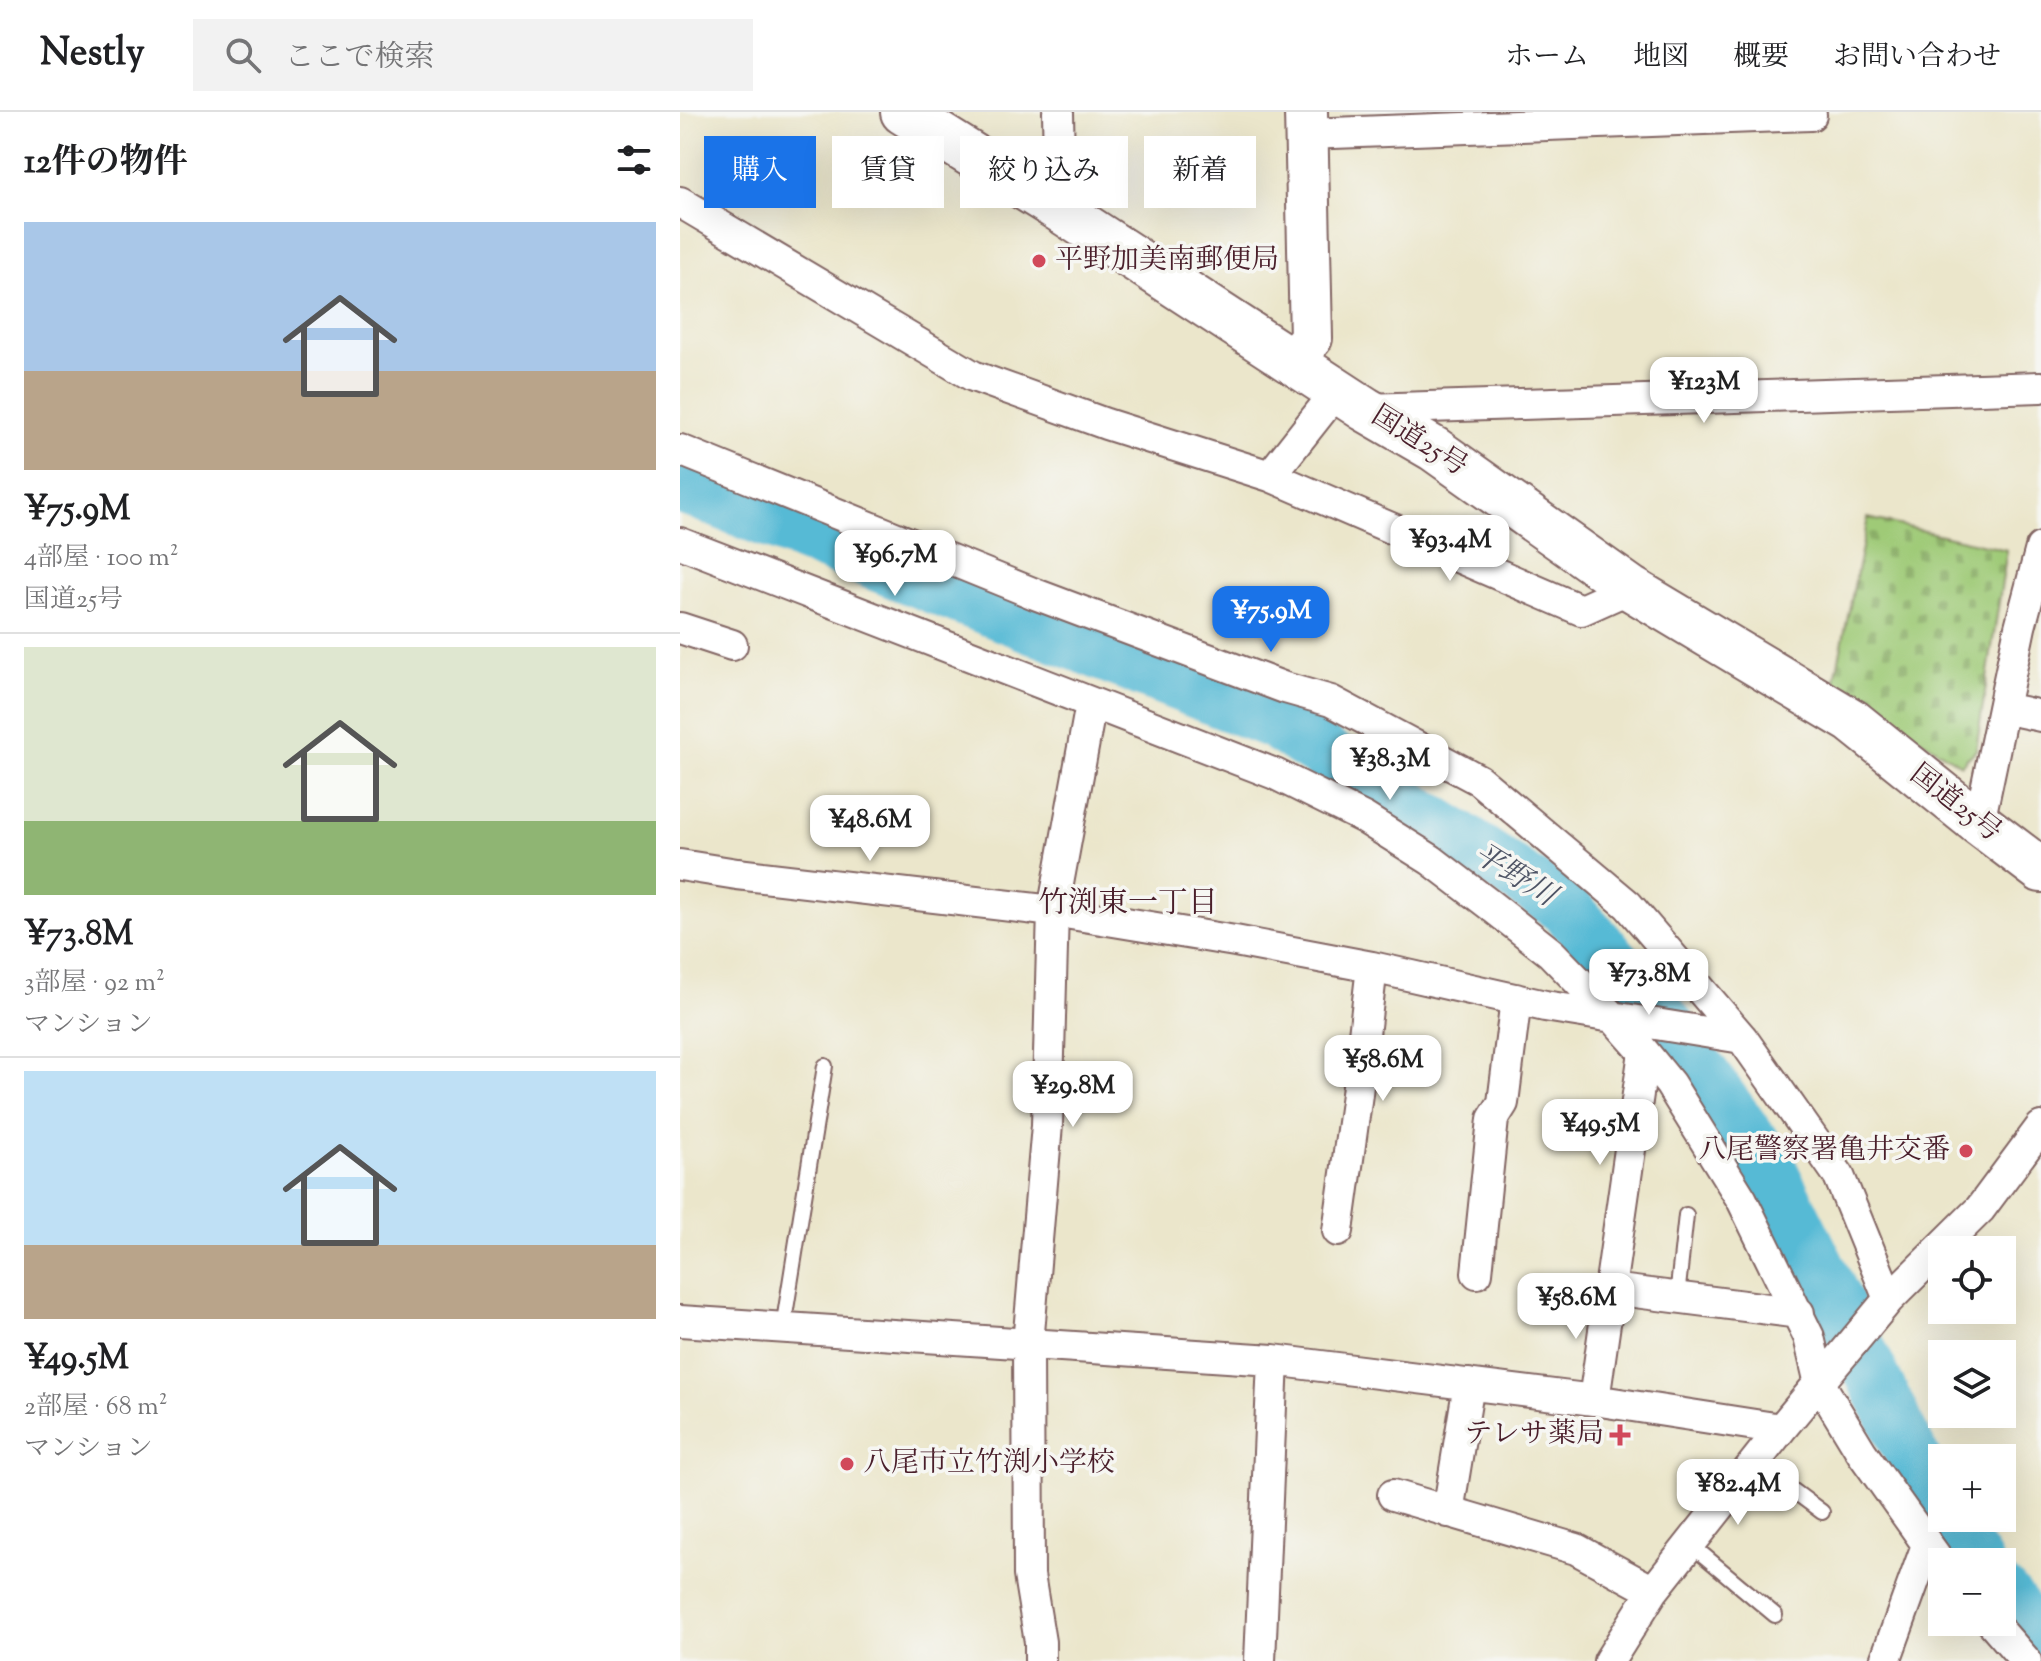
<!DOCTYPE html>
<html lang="ja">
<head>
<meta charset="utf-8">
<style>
	body { margin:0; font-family:"Sorts Mill Goudy","Noto Serif JP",serif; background:#f2f2f2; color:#202124; height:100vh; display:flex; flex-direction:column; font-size:30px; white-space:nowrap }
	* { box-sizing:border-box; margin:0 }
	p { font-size:26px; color:#757577 }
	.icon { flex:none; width:44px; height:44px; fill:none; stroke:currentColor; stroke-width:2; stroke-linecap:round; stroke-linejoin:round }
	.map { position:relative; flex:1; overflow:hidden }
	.details { display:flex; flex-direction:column; background:#fff; width:680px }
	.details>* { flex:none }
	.top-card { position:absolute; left:24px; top:24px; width:760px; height:72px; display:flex; gap:16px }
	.tools { position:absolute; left:1248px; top:1124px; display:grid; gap:16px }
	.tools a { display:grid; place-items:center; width:88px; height:88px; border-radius:0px; background:#fff; box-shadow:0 8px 32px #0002; font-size:40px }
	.price { position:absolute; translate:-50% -68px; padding:0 18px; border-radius:16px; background:#fff; color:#222; font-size:26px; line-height:52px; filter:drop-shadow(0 2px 4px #0008) }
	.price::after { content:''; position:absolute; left:50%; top:48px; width:24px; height:18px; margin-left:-12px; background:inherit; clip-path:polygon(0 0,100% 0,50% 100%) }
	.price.active { background:#1a73e8; color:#fff }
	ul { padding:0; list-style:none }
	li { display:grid; align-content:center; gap:16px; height:424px; padding:0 24px }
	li+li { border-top:2px solid #e0e0e0 }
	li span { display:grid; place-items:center; height:248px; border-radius:0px; color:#555 }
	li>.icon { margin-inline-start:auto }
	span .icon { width:144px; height:144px; fill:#fffc; stroke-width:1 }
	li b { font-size:34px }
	h2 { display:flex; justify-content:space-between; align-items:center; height:96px; padding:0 24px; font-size:34px }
	.chip { padding:0 28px; border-radius:0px; background:#fff; box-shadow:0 8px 32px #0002; font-size:28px; line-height:72px }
	.chip.active { background:#1a73e8; color:#fff }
	header { display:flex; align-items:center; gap:48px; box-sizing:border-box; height:112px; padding:0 40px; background:#fff; border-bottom:2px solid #e0e0e0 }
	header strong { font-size:38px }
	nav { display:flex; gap:44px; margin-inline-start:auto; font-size:28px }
	.search { width:560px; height:72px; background:#f2f2f2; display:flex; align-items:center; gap:20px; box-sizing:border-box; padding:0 28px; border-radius:0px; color:#757577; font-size:30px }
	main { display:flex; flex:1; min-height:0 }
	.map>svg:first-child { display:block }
	.cemetery { fill:url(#cemetery-stones); stroke:#747451; stroke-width:2 }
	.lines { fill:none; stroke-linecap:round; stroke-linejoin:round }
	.river { stroke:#57bad5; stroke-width:54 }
	.lane-casing { stroke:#826563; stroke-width:18 }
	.street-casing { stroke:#826563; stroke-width:34 }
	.secondary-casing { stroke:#826563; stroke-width:46 }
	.highway-casing { stroke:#826563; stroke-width:48 }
	.lane { stroke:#fff; stroke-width:14 }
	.street { stroke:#fff; stroke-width:30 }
	.secondary { stroke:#fff; stroke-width:42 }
	.highway { stroke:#fff; stroke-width:44 }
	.poi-dot { fill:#d1495b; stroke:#f6f6f2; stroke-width:3 }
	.labels { text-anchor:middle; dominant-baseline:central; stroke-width:7; stroke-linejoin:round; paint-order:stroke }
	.poi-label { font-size:28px; fill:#4a1f2b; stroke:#f6f6f2; text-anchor:start }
	.street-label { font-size:28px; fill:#4a1f2b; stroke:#f6f6f2 }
	.water-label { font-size:30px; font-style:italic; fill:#4f5566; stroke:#f6f6f2 }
	.neighbourhood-label { font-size:30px; fill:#4a1f2b; stroke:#f6f6f2 }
</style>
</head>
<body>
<header>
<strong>Nestly</strong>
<div class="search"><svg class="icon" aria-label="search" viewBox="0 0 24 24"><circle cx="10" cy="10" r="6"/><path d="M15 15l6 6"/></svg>ここで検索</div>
<nav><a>ホーム</a><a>地図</a><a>概要</a><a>お問い合わせ</a></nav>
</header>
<main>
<section class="details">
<h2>12件の物件<svg class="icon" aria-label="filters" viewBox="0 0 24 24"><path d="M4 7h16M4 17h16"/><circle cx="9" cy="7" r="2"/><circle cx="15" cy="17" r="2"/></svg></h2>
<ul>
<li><span style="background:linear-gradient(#a9c7e8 60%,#b9a48a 0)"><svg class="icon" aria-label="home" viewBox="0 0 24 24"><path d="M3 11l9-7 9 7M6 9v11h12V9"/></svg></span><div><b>¥75.9M</b><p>4部屋 · 100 m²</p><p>国道25号</p></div></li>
<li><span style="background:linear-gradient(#dfe7d0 70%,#8fb573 0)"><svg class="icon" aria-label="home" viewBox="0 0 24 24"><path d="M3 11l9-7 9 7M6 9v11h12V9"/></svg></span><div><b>¥73.8M</b><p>3部屋 · 92 m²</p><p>マンション</p></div></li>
<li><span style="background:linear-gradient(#bfe0f5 70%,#b9a48a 0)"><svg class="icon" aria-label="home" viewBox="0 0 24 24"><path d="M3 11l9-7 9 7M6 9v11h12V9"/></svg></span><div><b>¥49.5M</b><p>2部屋 · 68 m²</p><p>マンション</p></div></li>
</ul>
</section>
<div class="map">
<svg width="1361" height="1549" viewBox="0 0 1361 1549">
	<defs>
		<pattern id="cemetery-stones" width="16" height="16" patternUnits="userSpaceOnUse" patternTransform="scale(2)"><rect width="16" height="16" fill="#9fca77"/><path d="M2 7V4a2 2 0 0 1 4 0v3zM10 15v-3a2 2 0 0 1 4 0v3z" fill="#8aad67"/></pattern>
	</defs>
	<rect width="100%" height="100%" fill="#f6f6f2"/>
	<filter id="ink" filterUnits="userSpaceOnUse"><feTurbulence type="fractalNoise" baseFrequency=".0125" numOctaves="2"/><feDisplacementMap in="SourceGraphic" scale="16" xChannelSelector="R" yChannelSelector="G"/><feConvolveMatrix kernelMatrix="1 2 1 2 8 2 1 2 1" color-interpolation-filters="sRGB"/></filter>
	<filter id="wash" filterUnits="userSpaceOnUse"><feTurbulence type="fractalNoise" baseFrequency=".006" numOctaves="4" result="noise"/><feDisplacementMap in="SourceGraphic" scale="32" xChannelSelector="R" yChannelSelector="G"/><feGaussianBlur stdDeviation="1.8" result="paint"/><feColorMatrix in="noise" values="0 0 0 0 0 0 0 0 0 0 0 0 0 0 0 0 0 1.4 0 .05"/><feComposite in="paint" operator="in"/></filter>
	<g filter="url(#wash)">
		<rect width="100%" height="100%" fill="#ebe6cb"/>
		<!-- cemetery -->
		<path class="cemetery" d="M1188 406 1327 438 1296 638 1281 653 1154 572Z"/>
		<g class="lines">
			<!-- river -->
			<path class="river" d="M0 374 595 611 786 730 885 796 972 892 1087 1051 1262 1404
				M1263 1406 1267 1415 1296 1450
				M1322 1482 1361 1530"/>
		</g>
	</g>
	<g filter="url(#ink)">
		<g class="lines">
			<!-- lane casing -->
			<g class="lane-casing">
				<path id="lane" d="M997 1185 1006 1103
					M103 1216 145 954
					M1075 1350 1142 1400
					M1010 1432 1095 1503"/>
			</g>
			<!-- street casing -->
			<g class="street-casing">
				<path id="street" d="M378 0 380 98
					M626 22 1131 3 1130 0
					M0 90 293 264 426 312 590 364 901 498 950 476
					M687 297 1361 275
					M0 338 355 482 605 576 651 589 799 668 948 793 1062 926 1159 1064 1209 1187
					M590 364 657 279
					M0 431 595 662 684 706 751 748 810 793 871 841 934 906 964 940 990 972 1062 1088 1129 1225 1140 1272 1182 1341 1262 1453
					M0 516 52 533
					M1323 596 1361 604
					M1299 711 1340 515 1361 436
					M0 753 57 762 373 799 555 829 692 855 865 894 1062 926
					M658 1119 677 982 692 855
					M797 1161 813 1007 823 991 836 887
					M931 1177 1119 1201
					M0 1209 593 1248 914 1288 1101 1317
					M914 1288 964 940
					M713 1383 896 1437 973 1479
					M768 1400 789 1272
					M1312 1510 1346 1549
					M360 1549V1530L349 1463 348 1232 367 1013 373 799 411 592
					M580 1549 593 1248
					M929 1549 973 1479 1101 1317 1209 1187 1300 1097 1361 1015
					M1205 1549 1247 1433"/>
			</g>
			<!-- secondary casing -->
			<g class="secondary-casing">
				<path id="secondary" d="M611 249 631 226 626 0"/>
			</g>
			<!-- highway casing -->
			<g class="highway-casing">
				<path id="highway" d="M223 0 380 98 685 297 754 337 950 476 1172 609 1299 711 1361 758"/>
			</g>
			<!-- lane -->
			<use href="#lane" class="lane"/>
			<!-- street -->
			<use href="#street" class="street"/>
			<!-- secondary -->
			<use href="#secondary" class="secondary"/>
			<!-- highway -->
			<use href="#highway" class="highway"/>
		</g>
	</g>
	<!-- markers -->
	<g class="poi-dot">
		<circle cx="359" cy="149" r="8"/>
		<circle cx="1286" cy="1039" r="8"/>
		<path d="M936 1311h8v8h8v8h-8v8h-8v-8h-8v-8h8z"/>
		<circle cx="167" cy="1352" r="8"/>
	</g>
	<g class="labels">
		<!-- poi labels -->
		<g class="poi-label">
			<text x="375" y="149">平野加美南郵便局</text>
			<text x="1270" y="1039" text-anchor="end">八尾警察署亀井交番</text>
			<text x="924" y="1323" text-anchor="end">テレサ薬局</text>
			<text x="183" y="1352">八尾市立竹渕小学校</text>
		</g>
		<!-- street labels -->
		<g class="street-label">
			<text transform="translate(739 330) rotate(32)">国道25号</text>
			<text transform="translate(1275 692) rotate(38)">国道25号</text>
		</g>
		<!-- water labels -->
		<g class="water-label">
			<text transform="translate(834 764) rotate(32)">平野川</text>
		</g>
		<!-- neighbourhood labels -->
		<g class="neighbourhood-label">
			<text x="448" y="792">竹渕東一丁目</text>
		</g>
	</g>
</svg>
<div class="tools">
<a><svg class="icon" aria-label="locate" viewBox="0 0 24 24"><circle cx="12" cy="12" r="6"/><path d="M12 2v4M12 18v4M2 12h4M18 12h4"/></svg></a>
<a><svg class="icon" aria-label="layers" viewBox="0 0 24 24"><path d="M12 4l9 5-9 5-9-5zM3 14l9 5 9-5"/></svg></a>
<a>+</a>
<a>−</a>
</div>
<b class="price" style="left:1024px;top:313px">¥123M</b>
<b class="price" style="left:770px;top:471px">¥93.4M</b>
<b class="price" style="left:215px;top:486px">¥96.7M</b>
<b class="price active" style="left:591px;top:542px">¥75.9M</b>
<b class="price" style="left:710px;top:690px">¥38.3M</b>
<b class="price" style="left:190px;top:751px">¥48.6M</b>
<b class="price" style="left:969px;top:905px">¥73.8M</b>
<b class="price" style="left:703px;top:991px">¥58.6M</b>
<b class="price" style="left:393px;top:1017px">¥29.8M</b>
<b class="price" style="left:920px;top:1055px">¥49.5M</b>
<b class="price" style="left:896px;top:1229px">¥58.6M</b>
<b class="price" style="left:1058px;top:1415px">¥82.4M</b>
<div class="top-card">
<a class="chip active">購入</a>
<a class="chip">賃貸</a>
<a class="chip">絞り込み</a>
<a class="chip">新着</a>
</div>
</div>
</main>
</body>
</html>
